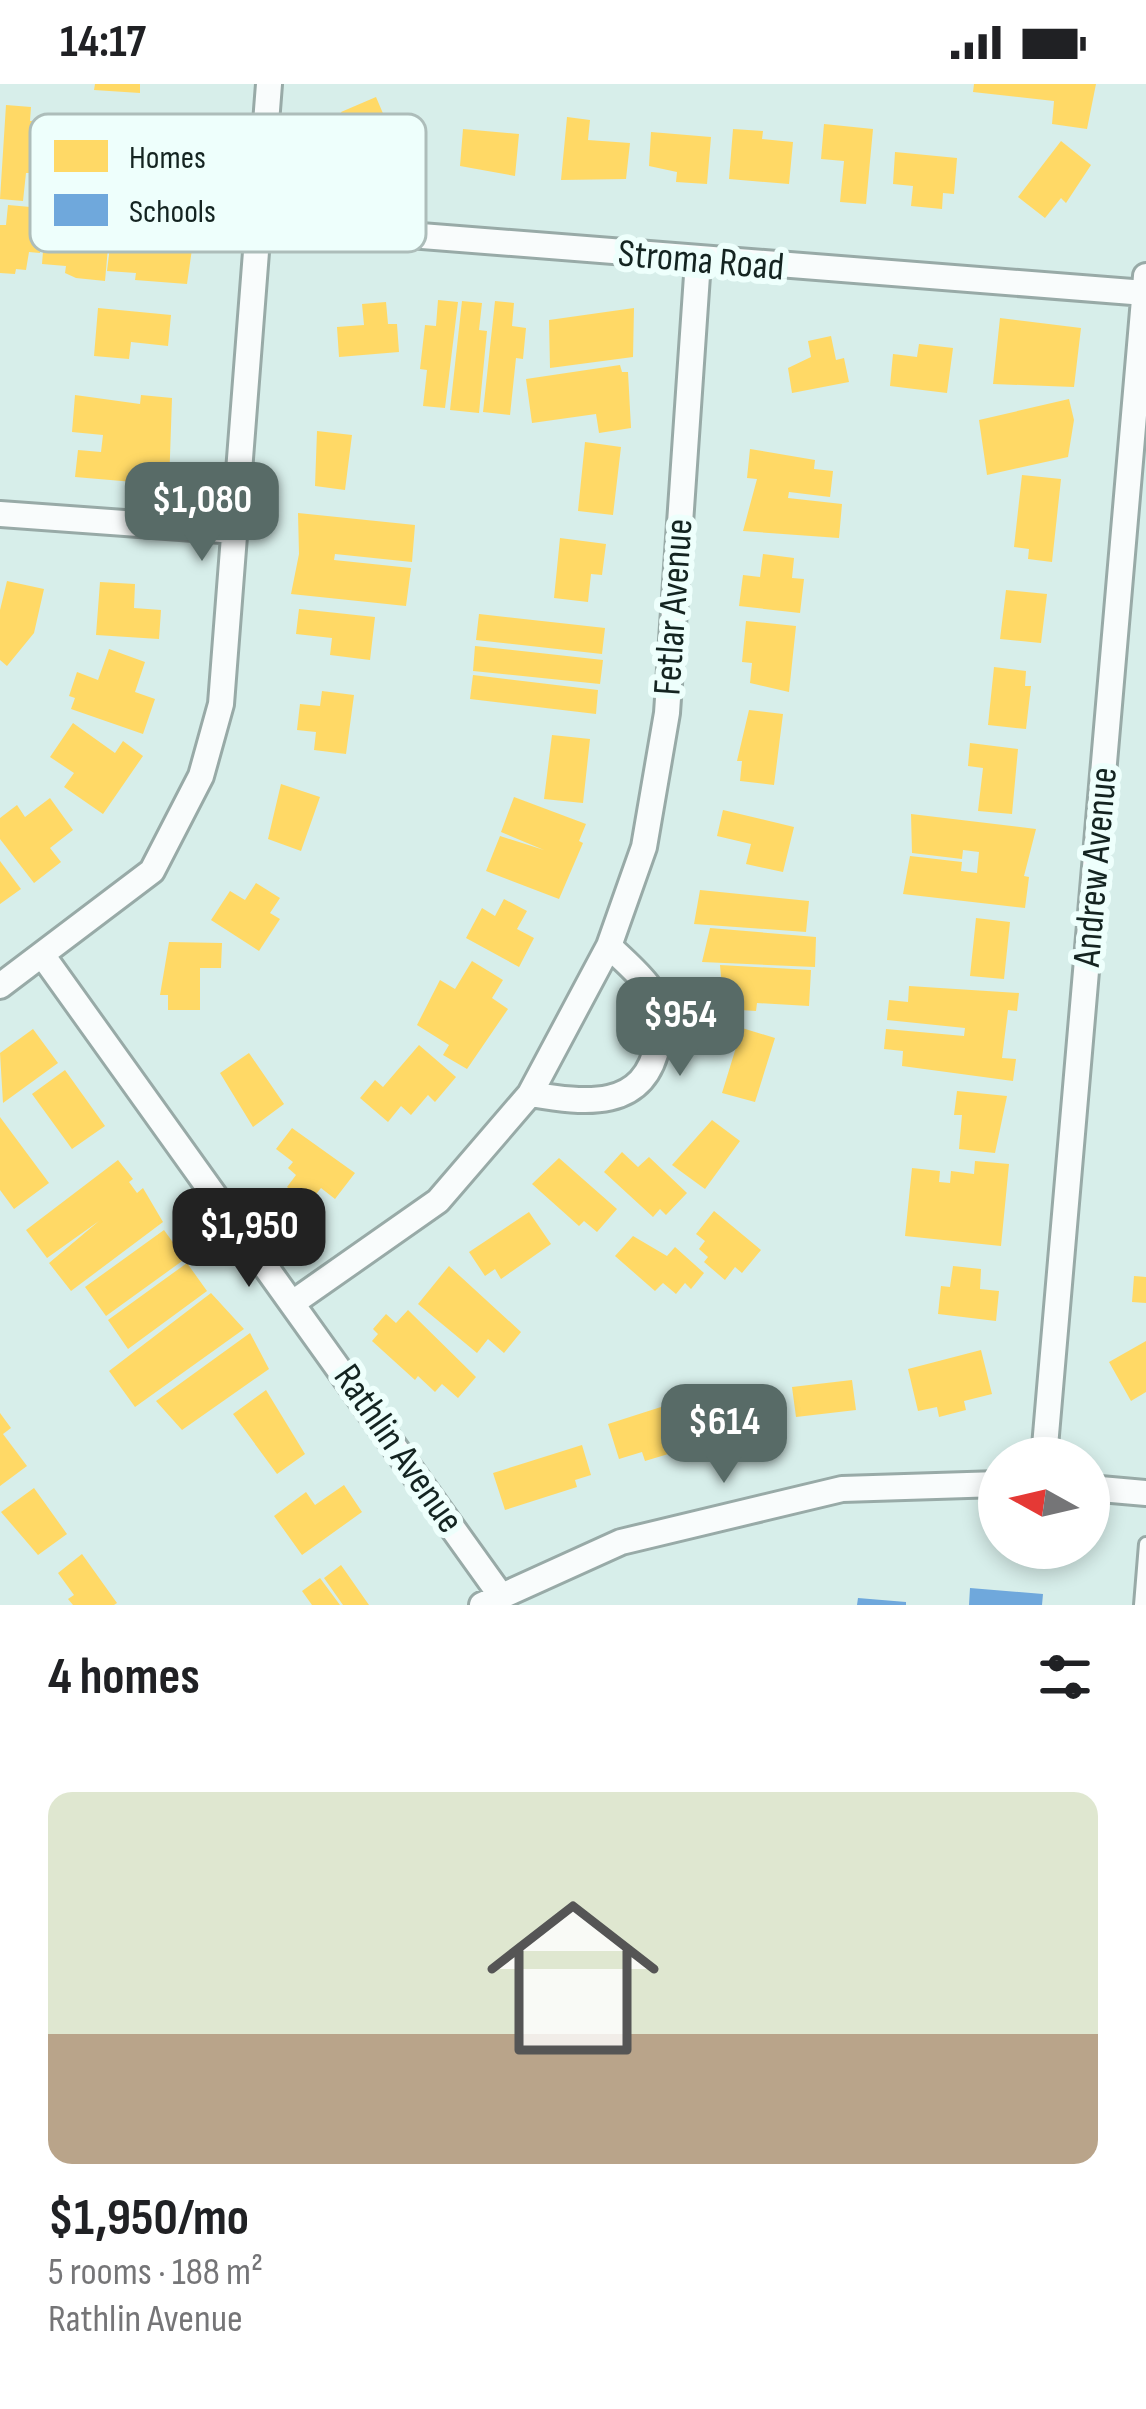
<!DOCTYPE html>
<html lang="en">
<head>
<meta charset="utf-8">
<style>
	body { margin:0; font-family:"Sofia Sans Condensed",sans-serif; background:#f6f6f6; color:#202124; height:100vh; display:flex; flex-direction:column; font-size:45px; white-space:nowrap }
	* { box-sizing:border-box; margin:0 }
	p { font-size:39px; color:#757577 }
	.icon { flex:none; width:66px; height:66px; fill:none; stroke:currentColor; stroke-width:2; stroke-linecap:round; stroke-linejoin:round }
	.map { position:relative; height:1521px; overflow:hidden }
	.details { display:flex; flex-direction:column; background:#fff; flex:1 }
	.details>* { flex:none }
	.needle { width:78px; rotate:278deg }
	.buttons { position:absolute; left:978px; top:1353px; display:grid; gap:24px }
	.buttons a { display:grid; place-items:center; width:132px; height:132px; border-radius:50%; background:#fff; box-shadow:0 6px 18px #0003; font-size:60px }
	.price { position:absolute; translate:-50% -102px; padding:0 27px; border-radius:24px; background:#586b67; color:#fff; font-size:39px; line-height:78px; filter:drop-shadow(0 3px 6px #0008) }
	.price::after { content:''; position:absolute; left:50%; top:72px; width:36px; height:27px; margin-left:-18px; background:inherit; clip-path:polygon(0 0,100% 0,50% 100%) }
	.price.selected { background:#222; color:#fff }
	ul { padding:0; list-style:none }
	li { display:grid; align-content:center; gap:24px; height:636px; padding:0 48px }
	li span { display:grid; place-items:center; height:372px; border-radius:24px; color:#555 }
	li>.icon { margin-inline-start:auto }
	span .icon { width:216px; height:216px; fill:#fffc; stroke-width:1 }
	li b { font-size:51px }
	h2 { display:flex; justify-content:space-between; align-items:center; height:144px; padding:0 48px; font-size:51px }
	.status { display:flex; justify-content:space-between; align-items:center; height:84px; padding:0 60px; background:#fff; direction:ltr }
	.status svg { height:33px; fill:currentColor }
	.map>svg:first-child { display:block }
	.homes { fill:#ffd966 }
	.schools { fill:#6fa8dc }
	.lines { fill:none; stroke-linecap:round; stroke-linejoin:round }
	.lane-casing { stroke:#98aaa7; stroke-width:18 }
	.street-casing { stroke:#98aaa7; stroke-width:30 }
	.lane { stroke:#f9fcfc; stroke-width:12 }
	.street { stroke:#f9fcfc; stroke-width:24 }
	.labels { text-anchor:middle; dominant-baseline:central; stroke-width:12; stroke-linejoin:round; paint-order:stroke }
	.street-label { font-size:39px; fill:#142421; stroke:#eefffc }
	.key { fill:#eefffc; stroke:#adbdba; stroke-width:3 }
	.key-label { font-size:33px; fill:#142421 }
</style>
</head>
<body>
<div class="status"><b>14:17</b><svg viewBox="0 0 49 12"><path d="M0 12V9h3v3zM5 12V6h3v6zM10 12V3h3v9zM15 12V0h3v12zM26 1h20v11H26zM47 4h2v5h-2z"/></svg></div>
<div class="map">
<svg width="1146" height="1521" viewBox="0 0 1146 1521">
	<rect width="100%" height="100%" fill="#d7eeea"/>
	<!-- homes -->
	<path class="homes" d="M95 0H140V9L94 6Z
		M974 0H1096L1087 45 1052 40 1054 17 973 8Z
		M376 13 399 67 368 81 361 64 342 73 329 44 345 37 341 28Z
		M6 21 31 23 30 37 59 36V41L84 43 80 89H26L23 117 0 115Z
		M178 29 207 32 201 104 105 91 107 70 84 67 88 34 114 37V42L155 41 154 56 175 58Z
		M567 33 590 36 588 56 630 59 626 95 561 96Z
		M824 40 873 45 866 120 840 118 844 77 821 75Z
		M463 45 519 50 515 92 460 82Z
		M733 45 763 47 762 55 793 58 789 100 729 95Z
		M651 48 711 53 707 100 676 98 677 88 649 82Z
		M1061 57 1091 81 1066 119 1061 114 1045 134 1018 113Z
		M895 68 957 74 954 110 943 109 942 125 911 122 913 102 893 100Z
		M8 121 42 124 43 138 40 169 29 168 26 186 16 185 15 190 0 189V141H6Z
		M81 127 111 130 105 197 76 194 65 189 66 182 42 180 44 155 55 156 57 140 80 142Z
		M158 140 195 144 187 200 135 196 136 189 107 187 111 154 143 156V164L156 165Z
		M438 216 458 218 445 324 423 322 427 286 420 285 425 241 436 242Z
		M462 217 482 219 479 246 487 247 479 329 450 326Z
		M495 217 514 219 512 242 526 244 523 275 516 274 510 331 483 328Z
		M386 218 388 240H397L399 268 339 273 337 243 364 241 362 220Z
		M98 224 171 231 168 262 131 258 129 275 94 272Z
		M634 224 633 273 550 284 549 236Z
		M1000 234 1081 244 1074 303 993 300Z
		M831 252 836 276 844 274 849 298 792 309 788 284 811 273 808 257Z
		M919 260 953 264 947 309 890 302 893 270 917 273Z
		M620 281 622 288H628L631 344 599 349 596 330 532 339 526 295Z
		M75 311 140 320 141 311 172 314 169 401 75 393 78 366 101 368 103 351 72 348Z
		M1069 315 1074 336 1068 373 987 391 979 336Z
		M317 347 352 351 345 406 315 402Z
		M585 358 621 363 613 431 578 427Z
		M750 365 815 376 814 385 833 387 830 413 789 408 788 414 842 420 839 454 743 447 757 395 747 394Z
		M1022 391 1061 395 1052 478 1028 475 1029 465 1014 463Z
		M298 429 415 441 412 478 335 470 334 476 411 484 406 522 291 510 299 470Z
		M560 454 606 460 602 491 591 490 588 518 554 514Z
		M763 470 794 474 792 494 804 495 800 529 739 522 743 491 760 493Z
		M7 497 44 505 34 549 7 582 0 576V526Z
		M100 498 135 500 134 524 161 526 159 555 96 551Z
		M1006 506 1047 510 1041 559 1000 555Z
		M299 525 375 533 370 576 330 571 332 554 296 550Z
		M479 530 605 544 602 570 476 556Z
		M746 537 796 542 789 608 750 599 752 579 742 578Z
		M475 562 603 576 600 600 473 587Z
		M109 565 145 578 135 608 155 615 143 650 71 625 75 614 69 612 77 588 98 596Z
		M994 583 1026 587 1025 602H1031L1026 645 988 641Z
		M473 591 598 606 596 630 470 615Z
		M322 607 354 611 346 670 314 666 316 648 297 646 300 620 320 622Z
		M749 626 783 630 774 701 740 697 742 677H737Z
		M73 639 115 669 123 657 143 672 103 730 64 703 74 689 50 673Z
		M552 651 590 655 583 719 544 715Z
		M970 659 1018 665 1012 730 978 727 983 684 968 682Z
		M281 700 320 713 301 767 268 755Z
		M514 713 586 740 579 757 583 759 559 815 486 787 500 752 544 766 501 748Z
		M50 714 73 746 50 764 61 778 34 799 0 755V734L17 721 25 733Z
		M723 726 794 743 783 788 746 780 751 760 717 752Z
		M911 730 1036 745 1024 792 1029 793 1025 824 903 810 910 772 962 778 961 787 977 789 979 768 963 766 962 775 912 769Z
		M0 777 21 805 0 820Z
		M256 799 280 814 270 829 280 835 259 867 211 836 230 807 245 816Z
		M700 806 809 817 806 848 694 840Z
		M504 815 527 827 517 845 534 854 519 883 466 854 482 824 495 832Z
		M976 834 1010 838 1004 895 970 892Z
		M710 844 816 853 815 883 702 878Z
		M169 858 222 859 221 884H200V926H168V911H160Z
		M472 877 503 896 492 914 508 925 467 985 443 971 449 961 417 941 440 896 455 905Z
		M720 881 811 886 809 922 757 919 756 927 724 925Z
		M909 902 1019 909 1017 927 1008 926 1002 974 1016 975 1013 997 902 982 903 967 884 965 886 945 964 952 965 944 887 936 889 916 908 918Z
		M742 944 775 954 755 1018 722 1009Z
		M33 945 58 979 3 1019 0 969Z
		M419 961 456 993 435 1018 428 1011 411 1031 401 1022 388 1038 360 1014 375 996 383 1003Z
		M249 969 284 1020 253 1043 220 989Z
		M65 986 105 1042 72 1065 32 1010Z
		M957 1007 1007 1012 995 1069 959 1065 962 1031H954Z
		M0 1033 49 1099 14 1125 0 1106Z
		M712 1036 740 1057 705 1105 672 1081Z
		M292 1044 355 1089 335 1115 321 1104 308 1120 287 1103 296 1091 288 1084 293 1078 276 1065Z
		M622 1068 638 1083 649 1073 687 1109 666 1131 660 1125 653 1133 604 1088Z
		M559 1074 617 1125 597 1148 584 1137 579 1142 532 1100Z
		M118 1076 133 1095 129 1098 137 1109 143 1104 163 1138 71 1207 49 1179 99 1137 47 1174 26 1146Z
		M975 1077 1009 1080 1001 1162 905 1152 912 1084 940 1087 939 1098 950 1099 951 1087 974 1090Z
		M714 1127 761 1166 742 1189 735 1183 725 1196 704 1178 708 1173 699 1165 705 1157 696 1150Z
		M529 1128 551 1160 501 1195 495 1185 485 1192 469 1168Z
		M164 1146 185 1175 106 1232 85 1203Z
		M633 1152 667 1172 675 1163 704 1189 691 1205 685 1199 676 1210 663 1199 655 1207 615 1172Z
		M187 1179 207 1207 128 1265 108 1236Z
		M449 1182 521 1248 504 1269 488 1255 477 1269 418 1220Z
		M953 1182 981 1185 980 1205 999 1207 996 1237 938 1230 941 1202 950 1203Z
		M1134 1192 1146 1193V1219L1132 1218Z
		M211 1209 244 1245 135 1323 109 1287Z
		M408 1226 476 1293 458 1314 442 1300 435 1308 418 1292 415 1296 372 1257 378 1250 373 1245 386 1230 396 1239Z
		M250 1249 269 1285 182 1346 156 1317Z
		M1146 1257V1308L1131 1317 1109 1278Z
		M981 1266 992 1310 964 1317 966 1326 939 1333 937 1323 918 1327 908 1285Z
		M852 1296 856 1326 796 1333 792 1303Z
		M759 1303 769 1353 743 1358 742 1349 718 1354 717 1348 701 1351 699 1343 683 1347 677 1320Z
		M266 1306 305 1370 277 1390 233 1330Z
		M661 1323 675 1368 645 1377 642 1368 619 1375 608 1340Z
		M0 1329 11 1344 3 1350 27 1382 0 1402Z
		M582 1361 591 1391 575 1396 577 1403 505 1426 493 1389Z
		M344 1401 362 1428 302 1471 274 1432 306 1408 315 1421Z
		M34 1404 67 1450 38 1471 1 1428Z
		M82 1470 117 1519 114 1521H73L68 1515 74 1511 58 1489Z
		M341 1481 369 1521H343L324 1494Z
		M320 1494 340 1521H312L302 1507Z"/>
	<!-- schools -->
	<path class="schools" d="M970 1504 1043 1510 1042 1521H969Z
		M858 1514 906 1518V1521H857Z"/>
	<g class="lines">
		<!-- lane casing -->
		<g class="lane-casing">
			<path id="lane" d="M1141 1521 1146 1460"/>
		</g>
		<!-- street casing -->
		<g class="street-casing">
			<path id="street" d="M257 139 1145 209
				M0 430 235 447
				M43 872 499 1509
				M0 902 152 787 201 692 221 620 269 0
				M530 1010C585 1019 645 1028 658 958 661 941 659 918 649 903 638 888 622 875 609 862
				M294 1218 438 1117 530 1010 609 862 644 763 667 629 698 177
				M1044 1374 1146 192
				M1089 1404 1146 1409
				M482 1521 621 1458 842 1405 999 1400"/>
		</g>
		<!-- lane -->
		<use href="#lane" class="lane"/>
		<!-- street -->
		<use href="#street" class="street"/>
	</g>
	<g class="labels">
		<!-- street labels -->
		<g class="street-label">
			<text transform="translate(701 177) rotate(5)">Stroma Road</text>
			<text transform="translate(674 523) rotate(-86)">Fetlar Avenue</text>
			<text transform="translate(1096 783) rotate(-85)">Andrew Avenue</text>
			<text transform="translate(398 1365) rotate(55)">Rathlin Avenue</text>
		</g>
	</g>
	<!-- legend -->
	<rect x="30" y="30" width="396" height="138" rx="18" class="key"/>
	<rect x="54" y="56" width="54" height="32" fill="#ffd966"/>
	<rect x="54" y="110" width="54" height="32" fill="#6fa8dc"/>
	<g class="key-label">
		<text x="129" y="84">Homes</text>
		<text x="129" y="138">Schools</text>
	</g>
</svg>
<div class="buttons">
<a><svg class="needle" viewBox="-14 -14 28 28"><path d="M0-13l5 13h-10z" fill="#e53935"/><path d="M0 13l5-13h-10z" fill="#757577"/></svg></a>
</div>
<b class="price" style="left:202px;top:480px">$1,080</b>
<b class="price" style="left:680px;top:995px">$954</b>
<b class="price selected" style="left:249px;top:1206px">$1,950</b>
<b class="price" style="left:724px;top:1402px">$614</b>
</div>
<section class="details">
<h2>4 homes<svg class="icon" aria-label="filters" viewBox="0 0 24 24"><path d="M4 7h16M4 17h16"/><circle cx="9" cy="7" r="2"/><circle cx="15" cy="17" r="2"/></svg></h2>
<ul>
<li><span style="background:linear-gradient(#dfe7d0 65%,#b9a48a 0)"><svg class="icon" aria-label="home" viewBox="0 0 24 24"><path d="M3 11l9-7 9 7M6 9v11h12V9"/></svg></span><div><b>$1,950/mo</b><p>5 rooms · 188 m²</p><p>Rathlin Avenue</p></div></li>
</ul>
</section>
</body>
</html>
